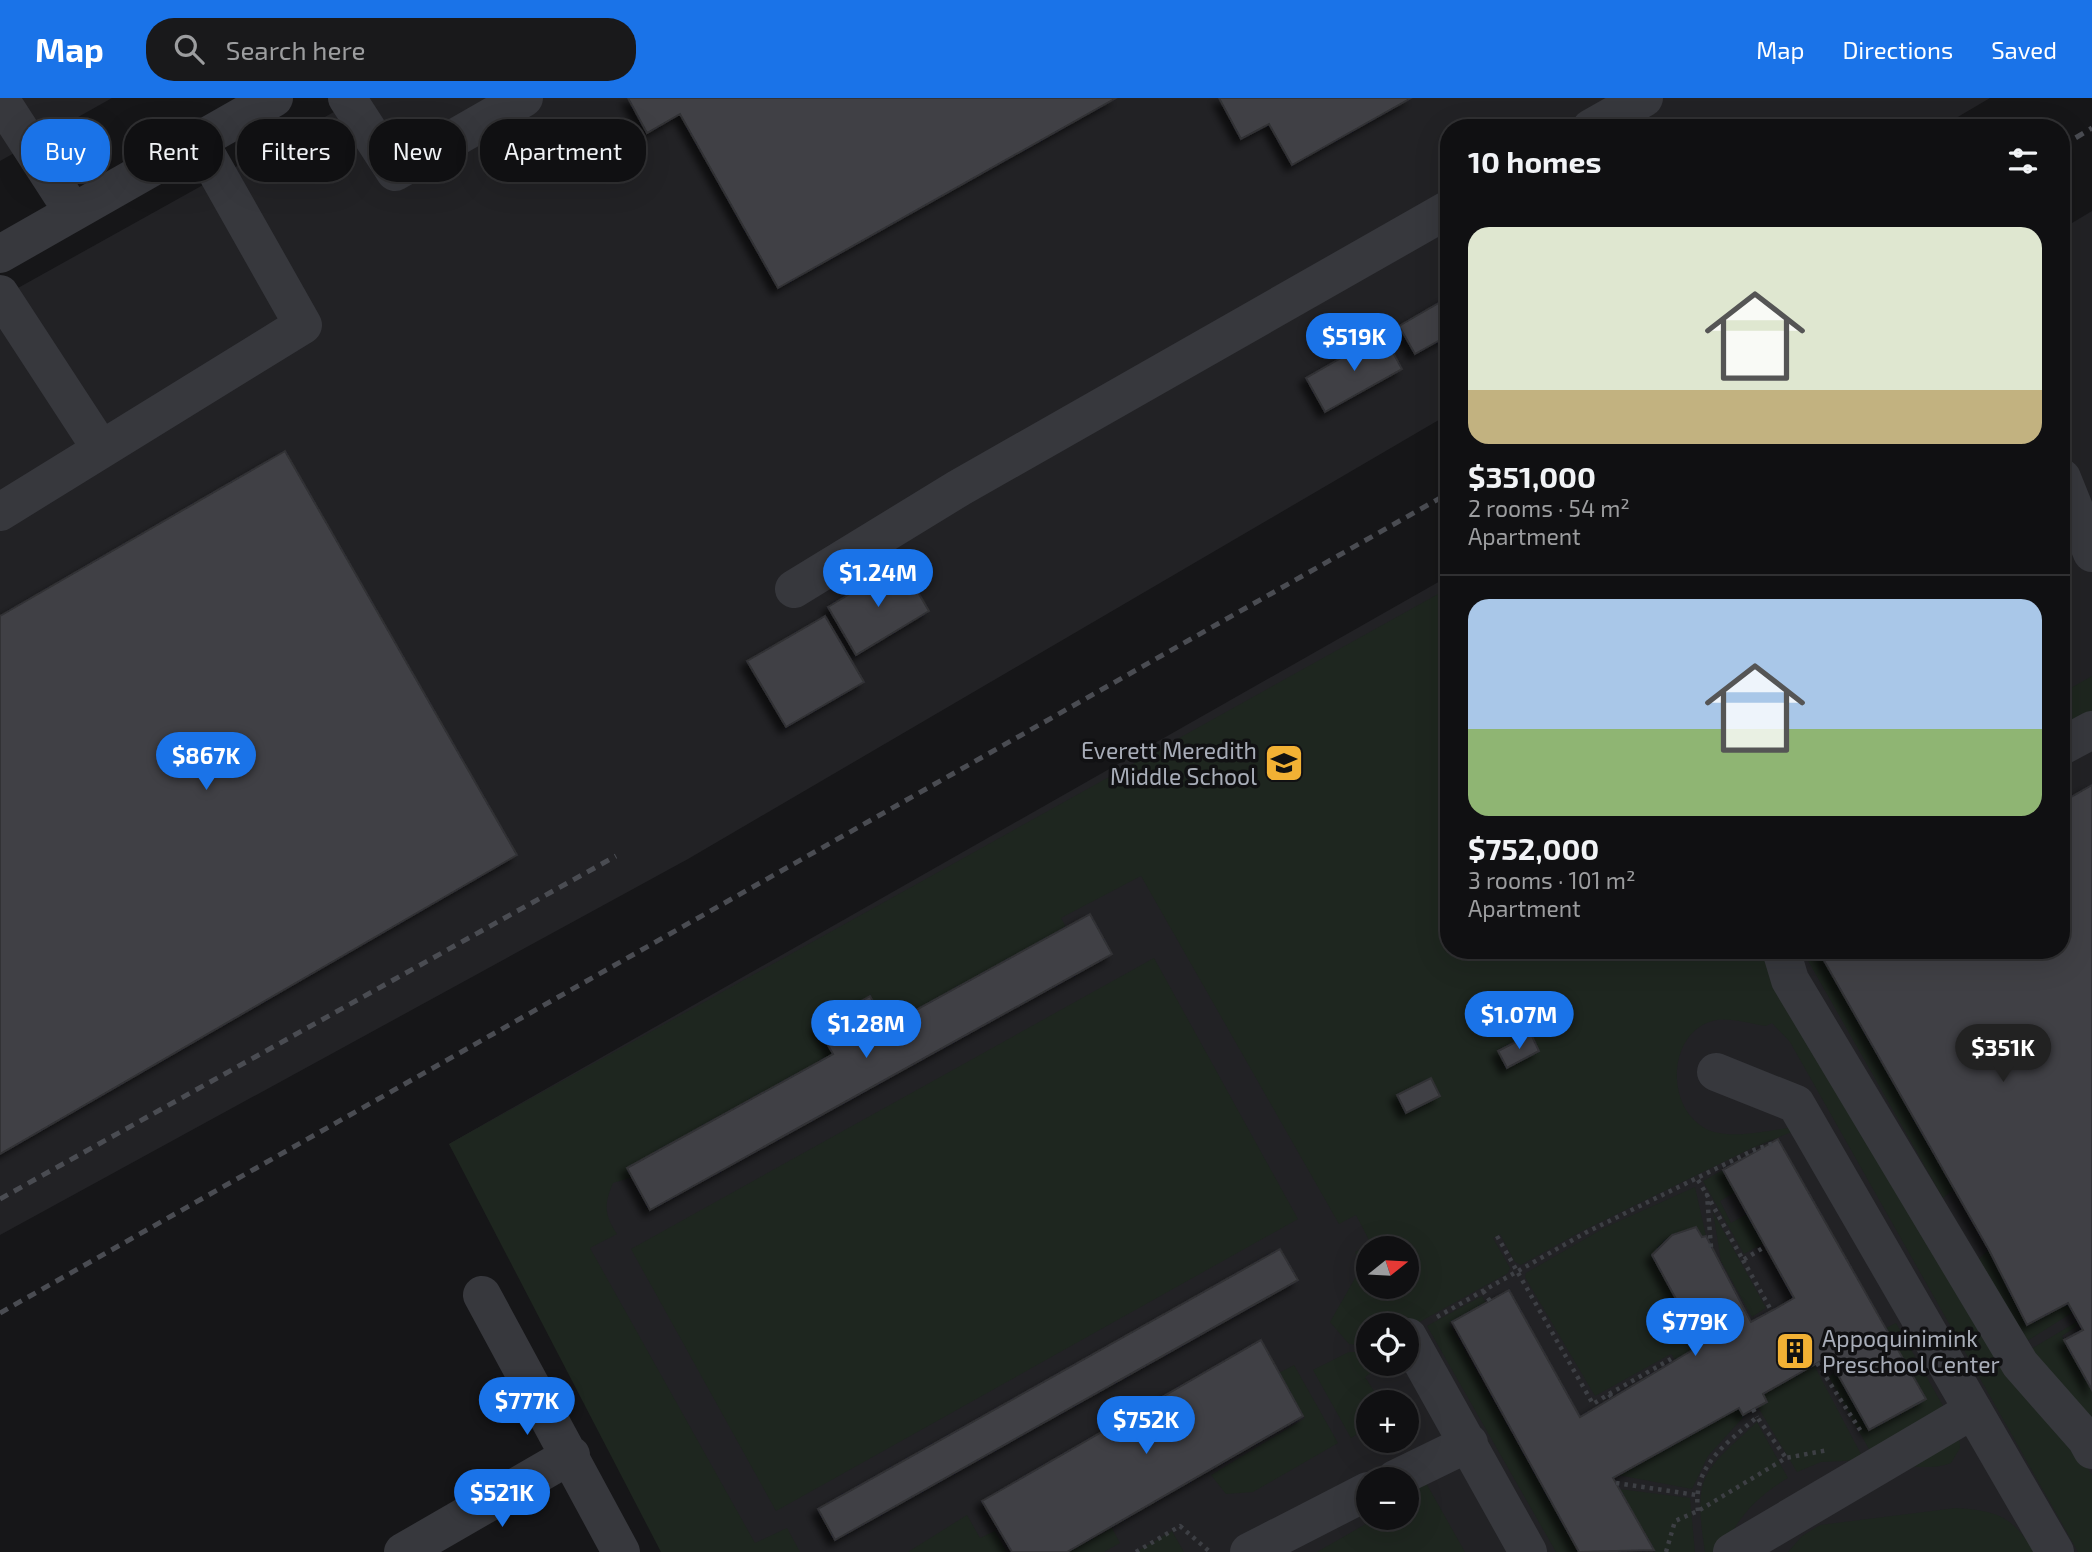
<!DOCTYPE html>
<html lang="en">
<head>
<meta charset="utf-8">
<style>
	body { margin:0; font-family:"Exo 2",sans-serif; background:#19191b; color:#f1f3f6; height:100vh; display:flex; flex-direction:column; font-size:26px; white-space:nowrap }
	* { box-sizing:border-box; margin:0 }
	p { font-size:23px; color:#9c9d9f }
	.icon { flex:none; width:38px; height:38px; fill:none; stroke:currentColor; stroke-width:2; stroke-linecap:round; stroke-linejoin:round }
	.map { position:relative; flex:1; overflow:hidden }
	.panel { position:absolute; left:1440px; top:21px; width:630px; height:840px; display:flex; flex-direction:column; background:#101012; border-radius:28px; box-shadow:0 7px 28px #0002,0 0 0 2px #303032 }
	.panel>* { flex:none }
	.top-card { position:absolute; left:21px; top:21px; width:665px; height:63px; display:flex; gap:14px }
	.needle { width:46px; rotate:72deg }
	.buttons { position:absolute; left:1356px; top:1138px; display:grid; gap:14px }
	.buttons a { display:grid; place-items:center; width:63px; height:63px; border-radius:50%; background:#101012; box-shadow:0 7px 28px #0002,0 0 0 2px #303032; font-size:35px }
	.price { position:absolute; translate:-50% -60px; padding:0 16px; border-radius:24px; background:#1a73e8; color:#fff; font-size:23px; line-height:46px; filter:drop-shadow(0 2px 4px #0008) }
	.price::after { content:''; position:absolute; left:50%; top:42px; width:21px; height:16px; margin-left:-10px; background:inherit; clip-path:polygon(0 0,100% 0,50% 100%) }
	.price.current { background:#222; color:#fff }
	ul { padding:0; list-style:none }
	li { display:grid; align-content:center; gap:14px; height:371px; padding:0 28px }
	li+li { border-top:2px solid #303032 }
	li span { display:grid; place-items:center; height:217px; border-radius:21px; color:#555 }
	li>.icon { margin-inline-start:auto }
	span .icon { width:126px; height:126px; fill:#fffc; stroke-width:1 }
	li b { font-size:30px }
	h2 { display:flex; justify-content:space-between; align-items:center; height:84px; padding:0 28px; font-size:30px }
	.pill { padding:0 24px; border-radius:28px; background:#101012; box-shadow:0 7px 28px #0002,0 0 0 2px #303032; font-size:24px; line-height:63px }
	.pill.current { background:#1a73e8; color:#fff }
	header { display:flex; align-items:center; gap:42px; box-sizing:border-box; height:98px; padding:0 35px; background:#1a73e8; color:#fff }
	header strong { font-size:33px }
	nav { display:flex; gap:38px; margin-inline-start:auto; font-size:24px }
	.search { width:490px; height:63px; background:#19191b; display:flex; align-items:center; gap:18px; box-sizing:border-box; padding:0 24px; border-radius:28px; color:#9c9d9f; font-size:26px }
	.map>svg:first-child { display:block }
	.built { fill:#222225; fill-rule:evenodd }
	.green { fill:#1e261f; fill-rule:evenodd }
	.building { fill:#404145; stroke:#303034; stroke-width:2; filter:url(#shadow) }
	.lines { fill:none; stroke-linecap:round; stroke-linejoin:round }
	.path { stroke:#3d3f44; stroke-width:4.5; stroke-dasharray:3.5 5; stroke-linecap:butt }
	.minor { stroke:#37383d; stroke-width:38 }
	.rail { stroke:#4a4c52; stroke-width:5; stroke-dasharray:9 7; stroke-linecap:butt }
	.labels { text-anchor:middle; dominant-baseline:central; stroke-width:7; stroke-linejoin:round; paint-order:stroke }
	.poi-label { font-size:23px; fill:#a8adb8; stroke:#111113; text-anchor:end }
</style>
</head>
<body>
<header>
<strong>Map</strong>
<div class="search"><svg class="icon" aria-label="search" viewBox="0 0 24 24"><circle cx="10" cy="10" r="6"/><path d="M15 15l6 6"/></svg>Search here</div>
<nav><a>Map</a><a>Directions</a><a>Saved</a></nav>
</header>
<div class="map">
<svg width="2092" height="1454" viewBox="0 0 2092 1454">
	<defs>
		<filter id="shadow"><feDropShadow dx="-6" dy="6" stdDeviation="3.5" flood-color="#0009"/></filter>
	</defs>
	<rect width="100%" height="100%" fill="#161618"/>
	<!-- built -->
	<path class="built" d="M0 0H112L0 63Z
		M359 0H1990L1939 30H1449V316L688 761 0 1137V200Z
		M2092 113V1454H678L449 1046 1449 478V852H2062V131ZM1368 1150H1407V1188H1368ZM1368 1227H1407V1265H1368ZM1368 1304H1407V1342H1368ZM1368 1381H1407V1419H1368Z"/>
	<!-- green -->
	<path class="green" d="M1449 490V852H1775L2092 1377V1454H2078L1790 944 1772 925 1766 928C1751 926 1731 920 1717 922 1665 931 1663 1018 1714 1034 1737 1040 1766 1033 1789 1030L1794 1033 1750 1051 1580 1134 1521 1167 1515 1164 1500 1136 1493 1140 1510 1170 1508 1175 1407 1231V1227H1368V1248L1349 1246 1330 1224 1362 1168 1355 1154 1371 1146 1356 1117 1339 1126 1141 778 1061 820 1066 829 887 928 869 898 817 928 833 956 632 1079 613 1085C604 1106 604 1117 617 1136L590 1150 755 1445 787 1430 800 1454H661L449 1046ZM1368 1150H1407V1188H1368Z
		M2092 578V616L2062 632V595Z
		M1802 852H1818L1954 1091 1943 1100Z
		M1154 860 1298 1121 776 1413 631 1151Z
		M1723 1072 1735 1094 1720 1103 1731 1125 1747 1116 1764 1145 1744 1156 1703 1083Z
		M1695 1089 1706 1138 1702 1139 1696 1129 1672 1137 1652 1157 1701 1247 1676 1263 1671 1256 1595 1298 1525 1179 1526 1175 1604 1130Z
		M1713 1114 1766 1210 1752 1219 1721 1163Z
		M1989 1152 2027 1227 2068 1205 2073 1214 2024 1245 1976 1163Z
		M1482 1198 1486 1205 1449 1225 1579 1454H1556L1427 1228Z
		M2078 1223 2076 1229 2062 1238 2092 1292V1322L2028 1253Z
		M1896 1225 1959 1336 1960 1350 1951 1365C1926 1374 1900 1366 1875 1362L1829 1279 1836 1273 1869 1332 1925 1301 1886 1230Z
		M1349 1254H1368V1265H1385L1365 1279 1381 1304H1368V1329L1351 1340 1313 1272Z
		M1294 1267 1338 1345 1253 1394 1226 1396 1211 1377 1305 1320 1279 1275Z
		M1814 1267 1864 1362 1821 1364 1797 1374 1758 1309 1766 1304 1763 1296Z
		M1739 1310 1743 1317 1748 1314 1708 1358 1692 1391 1618 1377Z
		M1757 1324 1788 1380C1757 1398 1736 1420 1723 1454H1705C1693 1376 1702 1375 1757 1324Z
		M1421 1376 1465 1454H1317L1378 1419H1407V1381Z
		M1619 1391 1690 1400 1695 1454H1655Z
		M1956 1410C1999 1413 2011 1418 2035 1454H1788L1802 1438 1820 1427Z
		M967 1417 980 1440 995 1433 1007 1454H908Z
		M1112 1430 1120 1445 1104 1454H1069Z
		M1172 1433 1184 1454H1136Z"/>
	<!-- building -->
	<path class="building" d="M628 0H1116L778 190 680 16 647 35Z
		M1219 0H1411L1292 67 1269 26 1241 41Z
		M1449 199V237L1415 256 1399 228Z
		M1383 236 1402 271 1325 314 1306 280Z
		M285 353 517 757 0 1056V518Z
		M901 465 929 513 856 557 828 509Z
		M825 518 864 584 786 629 747 563Z
		M2092 687V1292L2064 1242 2083 1232 2068 1205 2027 1227 1989 1152 1818 852H2062V699L2064 703Z
		M1090 816 1112 856 650 1112 627 1070 833 956 817 928 870 898 887 928Z
		M1531 936 1539 953 1507 970 1498 953Z
		M1431 980 1440 998 1406 1015 1397 997Z
		M1778 1041 1926 1301 1869 1332 1828 1259 1763 1296 1767 1304 1748 1314 1743 1317 1739 1310 1613 1380 1654 1452 1579 1454 1452 1224 1509 1192 1580 1319 1701 1247 1652 1157 1672 1137 1696 1129 1702 1139 1706 1138 1751 1224 1775 1211 1794 1200 1723 1072Z
		M1280 1151 1298 1182 835 1442 818 1411Z
		M1261 1242 1303 1318 1067 1454H1012L982 1403Z"/>
	<g class="lines">
		<!-- path -->
		<path class="path" d="M1698 1082 1707 1097
			M1497 1138 1593 1306 1609 1296 1612 1300
			M1711 1149 1707 1097 1743 1162 1766 1148
			M1743 1162 1771 1212
			M1483 1193 1490 1203
			M1437 1219 1585 1135 1754 1052 1777 1044
			M1817 1265 1862 1335
			M1609 1296 1671 1261
			M1753 1311 1757 1319
			M1616 1385 1696 1397
			M1698 1413C1692 1368 1726 1346 1757 1319L1786 1360
			M1136 1454 1180 1428 1210 1454
			M1666 1454 1675 1423 1698 1413 1786 1360 1828 1352"/>
		<!-- minor -->
		<path class="minor" d="M347 0 395 74 524 0
			M0 1 73 114
			M1591 30 1644 0
			M0 156 274 0
			M0 196 101 351
			M2062 380 2092 455
			M0 414 303 227 199 43
			M794 491 959 390 1449 111
			M2062 648 2092 632
			M1781 852 1790 882 2020 1266 2086 1341 2092 1352
			M1716 974 1796 1006 2055 1454
			M482 1197 621 1454
			M1408 1239 1528 1454
			M1395 1381 1469 1345
			M403 1454 571 1357
			M1249 1454 1368 1393
			M1732 1454 1973 1312"/>
		<!-- rail -->
		<path class="rail" d="M2062 48 2092 30
			M0 1101 616 758
			M0 1215 1449 395"/>
	</g>
	<!-- icons -->
	<defs>
		<g id="school-square" transform="scale(2.0125)"><rect x="-9" y="-9" width="18" height="18" rx="4" fill="#f2b134" stroke="#111113"/><path d="M0-5L7-2L0 1L-7-2ZM-4 1L0 2.5L4 1V4Q0 6-4 4Z" fill="#111"/></g>
		<g id="building-square" transform="scale(2.0125)"><rect x="-9" y="-9" width="18" height="18" rx="4" fill="#f2b134" stroke="#111113"/><path d="M-4-6H4V6H1V3H-1V6H-4ZM-2.5-4.3h1.7v1.8h-1.7ZM.8-4.3h1.7v1.8H.8ZM-2.5-1h1.7V.8h-1.7ZM.8-1h1.7V.8H.8Z" fill="#111"/></g>
	</defs>
	<g fill-rule="evenodd">
		<use href="#school-square" x="1284" y="665"/>
		<use href="#building-square" x="1795" y="1253"/>
	</g>
	<g class="labels">
		<!-- poi labels -->
		<g class="poi-label">
			<text x="1257" y="652">Everett Meredith<tspan x="1257" dy="26">Middle School</tspan></text>
			<text x="1822" y="1240" text-anchor="start">Appoquinimink<tspan x="1822" dy="26">Preschool Center</tspan></text>
		</g>
	</g>
</svg>
<div class="buttons">
<a><svg class="needle" viewBox="-14 -14 28 28"><path d="M0-13l5 13h-10z" fill="#e53935"/><path d="M0 13l5-13h-10z" fill="#9c9d9f"/></svg></a>
<a><svg class="icon" aria-label="locate" viewBox="0 0 24 24"><circle cx="12" cy="12" r="6"/><path d="M12 2v4M12 18v4M2 12h4M18 12h4"/></svg></a>
<a>+</a>
<a>−</a>
</div>
<b class="price" style="left:1354px;top:275px">$519K</b>
<b class="price" style="left:878px;top:511px">$1.24M</b>
<b class="price" style="left:206px;top:694px">$867K</b>
<b class="price" style="left:1519px;top:953px">$1.07M</b>
<b class="price" style="left:866px;top:962px">$1.28M</b>
<b class="price current" style="left:2003px;top:986px">$351K</b>
<b class="price" style="left:1695px;top:1260px">$779K</b>
<b class="price" style="left:527px;top:1339px">$777K</b>
<b class="price" style="left:1146px;top:1358px">$752K</b>
<b class="price" style="left:502px;top:1431px">$521K</b>
<div class="top-card">
<a class="pill current">Buy</a>
<a class="pill">Rent</a>
<a class="pill">Filters</a>
<a class="pill">New</a>
<a class="pill">Apartment</a>
</div>
<section class="panel">
<h2>10 homes<svg class="icon" aria-label="filters" viewBox="0 0 24 24"><path d="M4 7h16M4 17h16"/><circle cx="9" cy="7" r="2"/><circle cx="15" cy="17" r="2"/></svg></h2>
<ul>
<li><span style="background:linear-gradient(#dfe7d0 75%,#c2b280 0)"><svg class="icon" aria-label="home" viewBox="0 0 24 24"><path d="M3 11l9-7 9 7M6 9v11h12V9"/></svg></span><div><b>$351,000</b><p>2 rooms · 54 m²</p><p>Apartment</p></div></li>
<li><span style="background:linear-gradient(#a9c7e8 60%,#8fb573 0)"><svg class="icon" aria-label="home" viewBox="0 0 24 24"><path d="M3 11l9-7 9 7M6 9v11h12V9"/></svg></span><div><b>$752,000</b><p>3 rooms · 101 m²</p><p>Apartment</p></div></li>
</ul>
</section>
</div>
</body>
</html>
